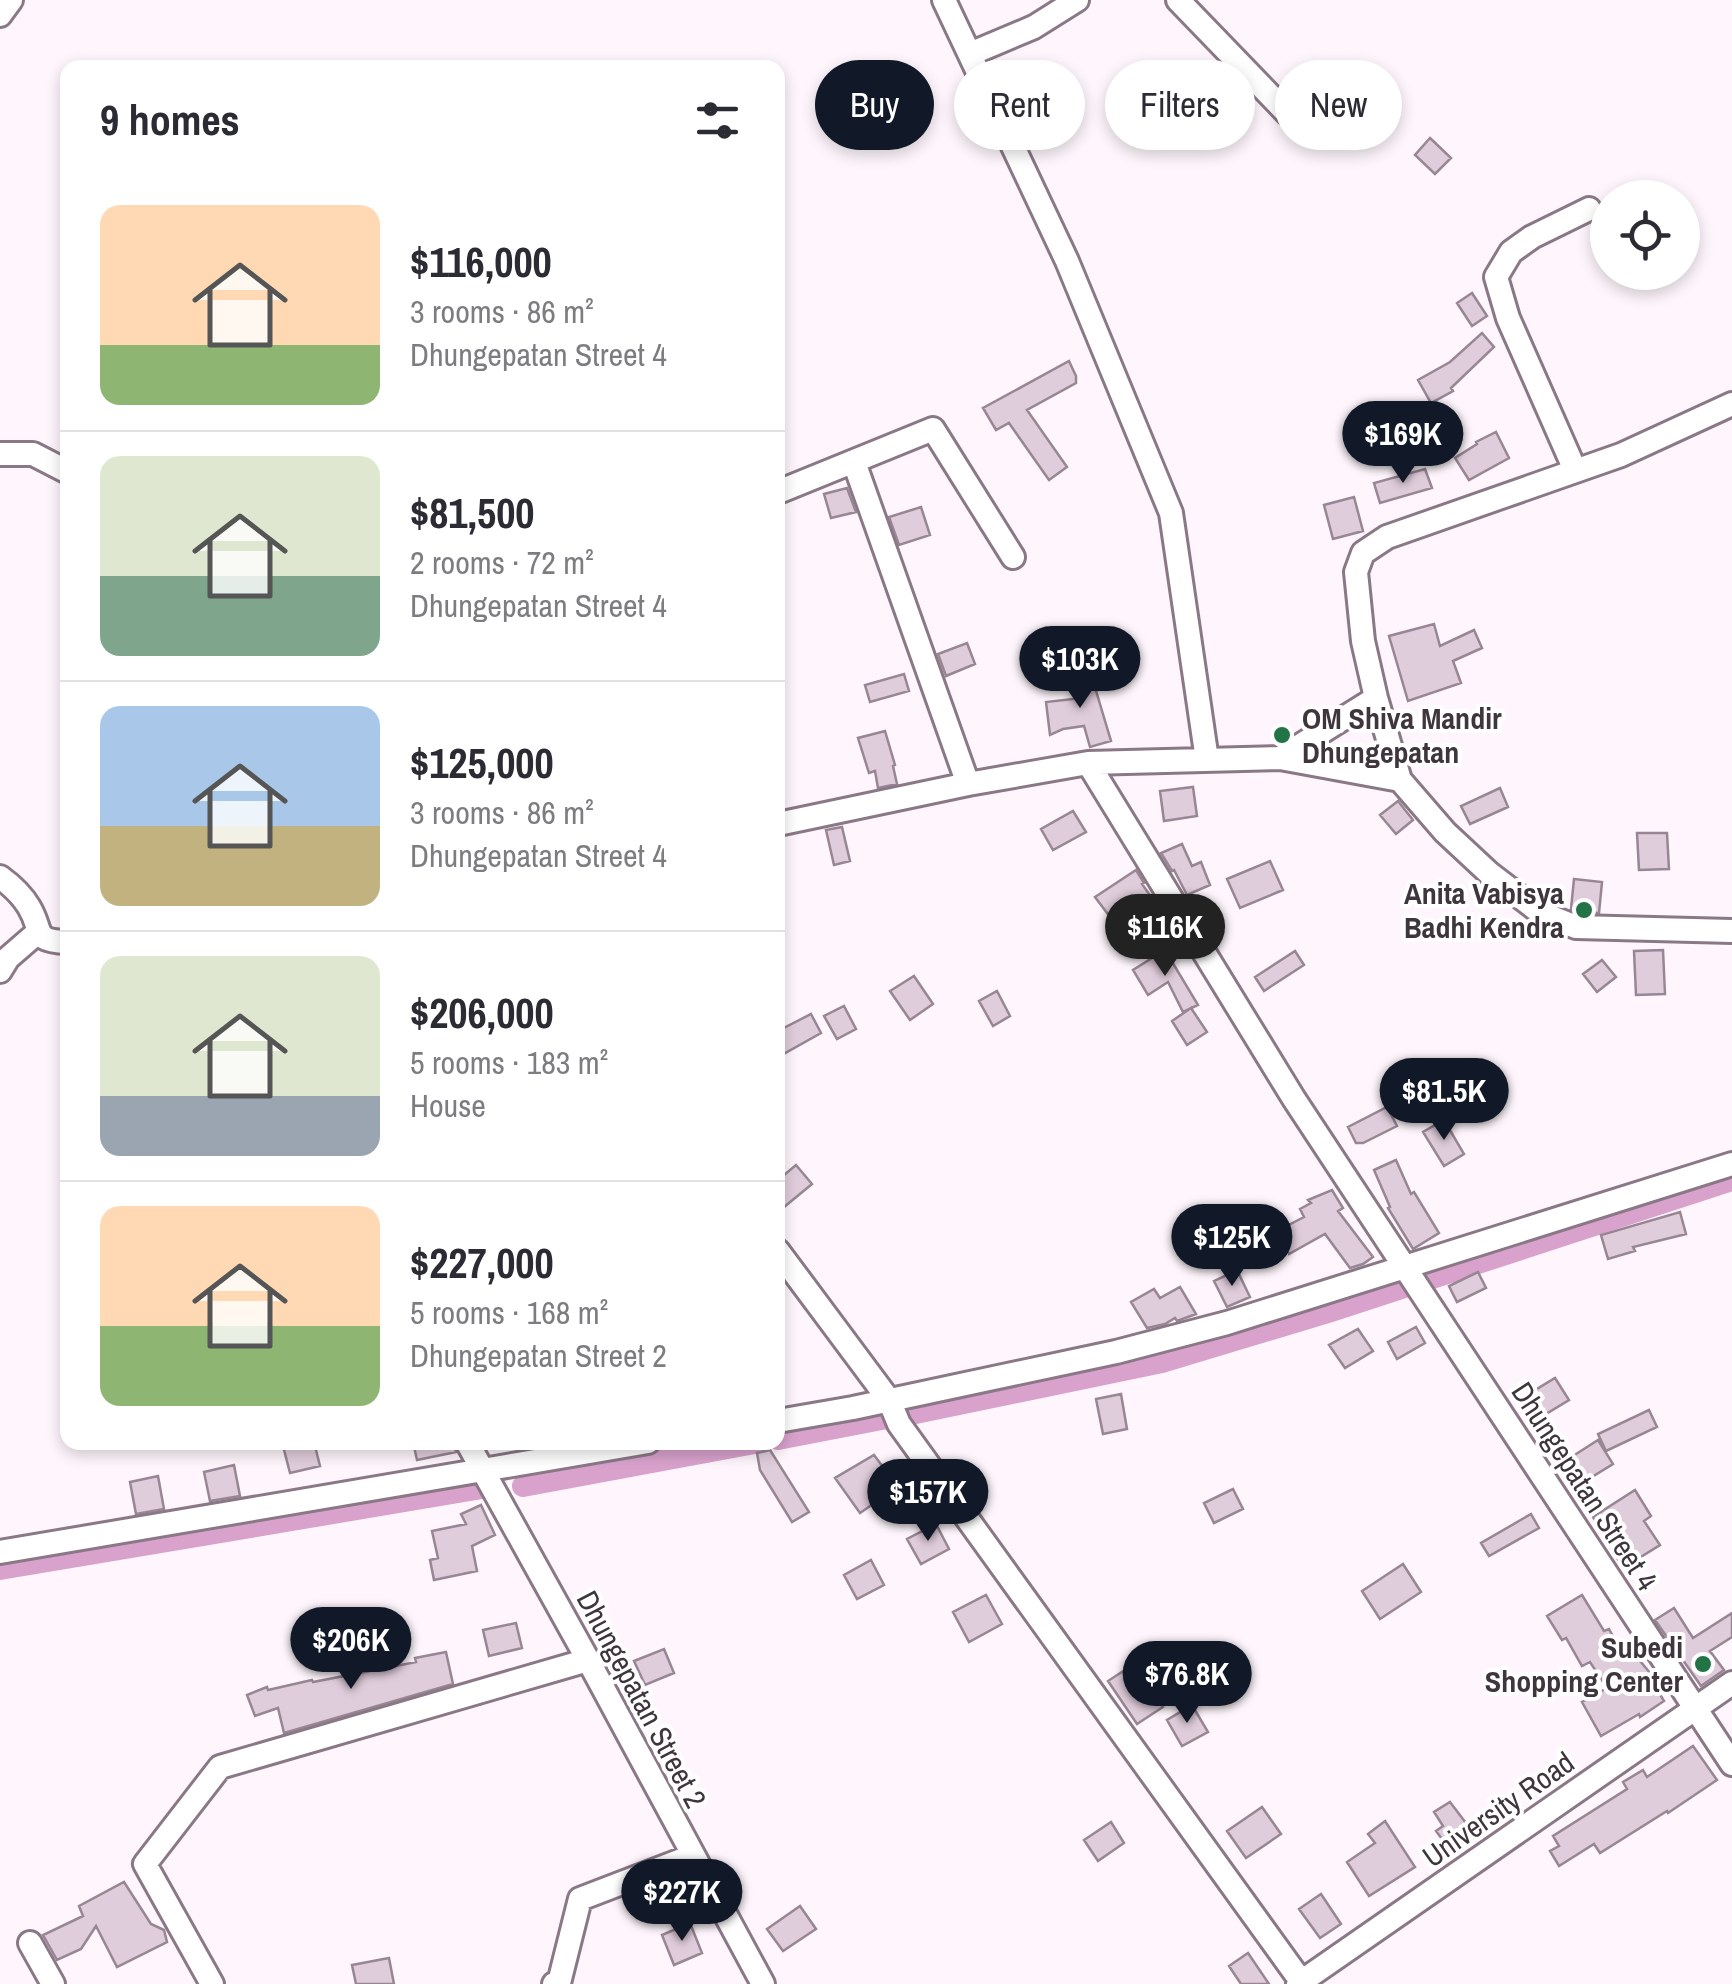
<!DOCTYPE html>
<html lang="en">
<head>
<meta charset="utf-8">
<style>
	body { margin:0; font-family:"Archivo Narrow",sans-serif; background:#f7f7f7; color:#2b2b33; height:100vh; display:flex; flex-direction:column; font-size:38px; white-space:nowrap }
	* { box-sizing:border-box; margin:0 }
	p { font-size:32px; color:#7c7c81 }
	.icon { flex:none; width:55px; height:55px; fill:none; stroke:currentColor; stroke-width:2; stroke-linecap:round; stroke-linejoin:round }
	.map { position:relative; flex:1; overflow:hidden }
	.panel { position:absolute; left:60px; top:60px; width:725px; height:1390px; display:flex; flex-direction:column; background:#fff; border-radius:20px; box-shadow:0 5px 15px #0003 }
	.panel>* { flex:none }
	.top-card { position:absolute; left:815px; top:60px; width:765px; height:90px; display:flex; gap:20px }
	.buttons { position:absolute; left:1590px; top:180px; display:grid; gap:20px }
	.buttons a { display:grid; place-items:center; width:110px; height:110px; border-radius:50%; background:#fff; box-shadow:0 5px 15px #0003; font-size:50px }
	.price { position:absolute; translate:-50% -85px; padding:0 22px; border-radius:35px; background:#111827; color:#fff; font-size:32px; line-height:65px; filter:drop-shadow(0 2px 5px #0008) }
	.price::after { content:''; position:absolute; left:50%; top:60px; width:30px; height:22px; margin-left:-15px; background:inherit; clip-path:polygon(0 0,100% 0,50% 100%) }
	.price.current { background:#222; color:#fff }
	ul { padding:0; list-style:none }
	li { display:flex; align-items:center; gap:30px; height:250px; padding:0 40px }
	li+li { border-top:2px solid #e1e1e2 }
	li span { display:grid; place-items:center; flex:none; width:280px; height:200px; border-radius:20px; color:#555 }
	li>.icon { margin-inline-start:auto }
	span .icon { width:120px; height:120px; fill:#fffc; stroke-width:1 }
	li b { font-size:42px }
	h2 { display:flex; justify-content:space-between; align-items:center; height:120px; padding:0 40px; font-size:42px }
	.pill { padding:0 35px; border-radius:45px; background:#fff; box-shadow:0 5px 15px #0003; font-size:35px; line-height:90px }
	.pill.current { background:#111827; color:#fff }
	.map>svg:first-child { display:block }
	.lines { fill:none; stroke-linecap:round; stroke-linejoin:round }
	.canal { stroke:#d9a2cd; stroke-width:22 }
	.building { fill:#e0cddb; stroke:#988694; stroke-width:2.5 }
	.minor-casing { stroke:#8a7886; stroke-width:28 }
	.minor { stroke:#fff; stroke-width:22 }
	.poi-dot { fill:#227446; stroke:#fff; stroke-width:4 }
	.labels { text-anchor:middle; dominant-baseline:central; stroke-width:8; stroke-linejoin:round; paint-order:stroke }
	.poi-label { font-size:30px; font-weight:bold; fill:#3e363c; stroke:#fff; text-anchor:end }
	.street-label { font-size:30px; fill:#3e363c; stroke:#fff }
</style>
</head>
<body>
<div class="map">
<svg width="1732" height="1984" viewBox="0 0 1732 1984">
	<rect width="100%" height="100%" fill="#fef6fc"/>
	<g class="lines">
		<!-- canal -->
		<path class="canal" d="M906 1415 1162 1362 1328 1312 1732 1180
			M778 1439 887 1418
			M523 1486 760 1442
			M0 1569 482 1488"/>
	</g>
	<!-- building -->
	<path class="building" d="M1430 138 1451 158 1435 174 1415 155Z
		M1472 293 1487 316 1472 326 1457 303Z
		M1482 333 1494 347 1451 388 1453 391 1431 403 1418 380 1450 362Z
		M1069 361 1076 376V383L1027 410 1067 467 1049 480 1009 423 996 430 983 408Z
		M1392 406 1404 424V430L1384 444 1369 422Z
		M1496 432 1509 458 1469 480 1455 458 1477 444 1476 442Z
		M1425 469 1432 488 1380 503 1374 483Z
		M847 488 856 512 831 518 824 494Z
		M1354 497 1363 531 1333 539 1324 505Z
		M921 507 930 535 899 545 889 517Z
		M1434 624 1440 646 1474 630 1482 648 1453 661 1461 683 1408 701 1389 636Z
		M967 643 975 664 946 676 938 654Z
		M1088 664 1111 741 1090 747 1084 726 1063 729 1050 735 1046 702 1082 698 1075 667Z
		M904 674 909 691 870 702 865 685Z
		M885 731 895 765 893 766 897 784 878 788 875 771 869 773 858 738Z
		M1193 787 1197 816 1164 821 1160 791Z
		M1500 788 1508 807 1470 824 1461 806Z
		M1398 801 1413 820 1396 834 1380 815Z
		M1073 811 1086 832 1053 850 1041 829Z
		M842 827 850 861 834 865 826 830Z
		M1637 833H1667L1669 869 1639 870Z
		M1182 844 1192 866 1201 862 1210 885 1187 895 1174 870 1172 871 1161 853Z
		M1270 861 1283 890 1240 908 1227 879Z
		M1136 870 1144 883 1142 884 1152 898 1138 909 1134 904 1113 921 1095 897Z
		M1574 879 1602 882 1599 913 1579 912 1571 909Z
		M1165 950 1198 1005 1183 1012 1168 982 1148 995 1133 970Z
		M1663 950 1665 994 1636 995 1634 951Z
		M1295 951 1304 965 1264 991 1255 977Z
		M1602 960 1616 977 1597 992 1583 974Z
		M914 976 933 1004 910 1020 890 991Z
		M997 991 1010 1016 993 1026 979 1001Z
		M844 1006 856 1029 837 1039 824 1016Z
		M1191 1008 1207 1032 1187 1045 1172 1021Z
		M811 1014 821 1033 778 1057V1031Z
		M1387 1107 1397 1126 1363 1143H1356L1348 1127Z
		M1444 1120 1464 1154 1444 1166 1423 1132Z
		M1396 1160 1411 1194 1414 1192 1439 1233 1413 1249 1388 1208 1390 1207 1374 1170Z
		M796 1165 812 1184 778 1212V1180Z
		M1332 1190 1343 1208 1338 1211 1373 1257 1363 1264 1350 1268 1325 1234 1289 1254 1277 1231 1304 1217 1300 1209 1311 1203 1308 1200Z
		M1680 1212 1686 1234 1633 1247 1635 1251 1608 1259 1601 1235Z
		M1237 1270 1250 1297 1227 1307 1214 1281Z
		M1478 1272 1486 1288 1457 1302 1449 1286Z
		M1180 1287 1196 1314 1177 1321 1175 1318 1165 1324 1147 1328 1131 1302 1154 1289 1160 1298Z
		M1416 1327 1425 1343 1397 1359 1388 1342Z
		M1358 1329 1373 1351 1345 1368 1329 1345Z
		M1555 1378 1569 1400 1536 1420 1522 1398Z
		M1121 1394 1127 1429 1103 1434 1096 1399Z
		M1649 1410 1657 1427 1606 1451 1598 1434Z
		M1598 1440 1613 1464 1577 1486 1562 1463Z
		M282 1442H314L320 1466 290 1473Z
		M413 1442H452L456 1452 417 1460Z
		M770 1450 809 1512 792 1522 760 1470 757 1453Z
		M874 1455 898 1487 860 1513 835 1478Z
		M234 1465 240 1496 210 1501 204 1472Z
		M158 1476 164 1509 136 1514 130 1482Z
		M1233 1489 1243 1509 1214 1523 1204 1503Z
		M1635 1490 1651 1516 1644 1521 1660 1545 1623 1568 1593 1517Z
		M481 1505 495 1535 472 1546 477 1571 434 1580 430 1560 438 1558 432 1531 466 1524 461 1514Z
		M1531 1514 1539 1528 1489 1556 1481 1543Z
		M936 1524 949 1549 921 1564 907 1539Z
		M871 1560 884 1585 857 1599 844 1575Z
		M1403 1564 1421 1592 1380 1619 1362 1591Z
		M986 1595 1002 1624 969 1642 953 1612Z
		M1582 1595 1604 1631 1609 1629 1620 1649 1626 1644 1650 1673 1648 1675 1664 1701 1640 1717 1639 1714 1601 1736 1582 1702 1607 1688 1590 1662 1582 1666 1566 1638 1562 1640 1547 1616Z
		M1674 1608 1693 1638 1732 1613V1637L1710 1651 1724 1670 1701 1686 1655 1620Z
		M516 1623 522 1648 489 1656 483 1630Z
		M664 1649 674 1673 645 1685 634 1661Z
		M446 1652 453 1684 284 1733 278 1708 255 1716 247 1695 267 1687 268 1690 312 1680 313 1682 416 1662 415 1658Z
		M1134 1664 1163 1707 1137 1724 1108 1681Z
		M1192 1705 1208 1732 1182 1746 1167 1720Z
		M1693 1746 1717 1780 1668 1813 1667 1811 1600 1853 1594 1844 1559 1866 1550 1851 1559 1846 1553 1836 1627 1789 1623 1782 1643 1770 1647 1777Z
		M1450 1802 1475 1835 1451 1851 1436 1831 1443 1826 1434 1812Z
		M1262 1807 1281 1834 1246 1858 1227 1831Z
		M1385 1821 1415 1867 1369 1896 1347 1862 1375 1843 1368 1834Z
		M1111 1822 1124 1843 1098 1861 1084 1840Z
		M124 1882 151 1924 164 1930 167 1942 117 1967 96 1926 81 1949 57 1960 43 1935 83 1916 79 1906Z
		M1321 1894 1341 1924 1320 1938 1299 1909Z
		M800 1906 816 1929 783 1951 767 1929Z
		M690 1923 702 1953 674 1965 662 1935Z
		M1248 1953 1269 1984H1241L1229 1966Z
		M389 1958 394 1984H356L352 1965Z"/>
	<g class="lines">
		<!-- minor casing -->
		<g class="minor-casing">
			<path id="minor" d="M944 0 1067 261 1171 513 1207 760
				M1178 0 1287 113
				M0 15 11 0
				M970 54 1034 27 1077 0
				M0 454H33L68 472
				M854 462 968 784
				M1575 470 1508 318 1496 277 1511 252 1532 237 1589 209
				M778 492 933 429 1013 557
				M1280 758 1376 698
				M1088 763 1294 1099 1732 1764
				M1400 780 1376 698 1363 641 1356 572 1363 553 1387 537 1621 455 1732 404
				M778 824 968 784 1088 763 1280 758 1400 780 1445 832 1489 873 1541 913 1576 927 1732 931
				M0 877C11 885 22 895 29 907 44 932 31 941 68 942
				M0 971 8 958 38 932
				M778 1251 889 1400 899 1424 1303 1984
				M778 1421 853 1408 1116 1352 1227 1323 1732 1164
				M467 1442 588 1660 763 1984
				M0 1552 648 1442
				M30 1943 53 1984
				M212 1984 145 1864 220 1767 588 1660
				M554 1984 559 1983 580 1899 692 1856
				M1298 1984 1732 1683"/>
		</g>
		<!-- minor -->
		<use href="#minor" class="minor"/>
	</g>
	<!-- markers -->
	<g class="poi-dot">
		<circle cx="1282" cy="735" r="10"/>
		<circle cx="1584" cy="910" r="10"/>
		<circle cx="1703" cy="1664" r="10"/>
	</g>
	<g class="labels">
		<!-- poi labels -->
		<g class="poi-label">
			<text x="1302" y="718" text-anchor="start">OM Shiva Mandir<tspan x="1302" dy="34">Dhungepatan</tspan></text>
			<text x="1564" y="893">Anita Vabisya<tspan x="1564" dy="34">Badhi Kendra</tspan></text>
			<text x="1683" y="1647">Subedi<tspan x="1683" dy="34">Shopping Center</tspan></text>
		</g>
		<!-- street labels -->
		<g class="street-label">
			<text transform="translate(1585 1486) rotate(57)">Dhungepatan Street 4</text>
			<text transform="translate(642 1699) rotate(62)">Dhungepatan Street 2</text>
			<text transform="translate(1498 1809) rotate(-35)">University Road</text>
		</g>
	</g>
</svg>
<div class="buttons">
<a><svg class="icon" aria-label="locate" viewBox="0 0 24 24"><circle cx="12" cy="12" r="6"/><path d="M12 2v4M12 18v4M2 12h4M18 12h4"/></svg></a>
</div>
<b class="price" style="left:1403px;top:486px">$169K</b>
<b class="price" style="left:1080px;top:711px">$103K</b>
<b class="price current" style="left:1165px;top:979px">$116K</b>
<b class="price" style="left:1444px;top:1143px">$81.5K</b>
<b class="price" style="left:1232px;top:1289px">$125K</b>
<b class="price" style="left:928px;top:1544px">$157K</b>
<b class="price" style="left:351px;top:1692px">$206K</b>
<b class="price" style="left:1187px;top:1726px">$76.8K</b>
<b class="price" style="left:682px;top:1944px">$227K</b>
<div class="top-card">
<a class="pill current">Buy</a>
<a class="pill">Rent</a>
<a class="pill">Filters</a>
<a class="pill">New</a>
</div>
<section class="panel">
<h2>9 homes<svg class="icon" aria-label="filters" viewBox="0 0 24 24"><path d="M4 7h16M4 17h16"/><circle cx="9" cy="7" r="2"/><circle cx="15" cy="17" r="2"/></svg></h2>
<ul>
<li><span style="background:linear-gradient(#ffd9b3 70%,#8fb573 0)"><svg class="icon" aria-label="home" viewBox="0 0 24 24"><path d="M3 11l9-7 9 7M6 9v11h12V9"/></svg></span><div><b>$116,000</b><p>3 rooms · 86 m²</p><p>Dhungepatan Street 4</p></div></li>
<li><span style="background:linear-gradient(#dfe7d0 60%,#7fa58c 0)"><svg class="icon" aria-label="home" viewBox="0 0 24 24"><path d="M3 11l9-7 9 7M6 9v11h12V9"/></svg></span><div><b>$81,500</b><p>2 rooms · 72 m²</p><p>Dhungepatan Street 4</p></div></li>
<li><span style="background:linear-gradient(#a9c7e8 60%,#c2b280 0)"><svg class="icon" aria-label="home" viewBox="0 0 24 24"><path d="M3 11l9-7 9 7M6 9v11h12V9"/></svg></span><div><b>$125,000</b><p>3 rooms · 86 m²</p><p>Dhungepatan Street 4</p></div></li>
<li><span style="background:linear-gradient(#dfe7d0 70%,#9aa5b1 0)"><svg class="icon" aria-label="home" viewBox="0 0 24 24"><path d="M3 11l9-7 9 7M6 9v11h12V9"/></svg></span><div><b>$206,000</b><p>5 rooms · 183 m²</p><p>House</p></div></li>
<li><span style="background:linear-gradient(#ffd9b3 60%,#8fb573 0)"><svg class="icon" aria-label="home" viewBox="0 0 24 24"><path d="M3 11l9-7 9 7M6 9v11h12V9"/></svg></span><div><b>$227,000</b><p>5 rooms · 168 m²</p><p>Dhungepatan Street 2</p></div></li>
</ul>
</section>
</div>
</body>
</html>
